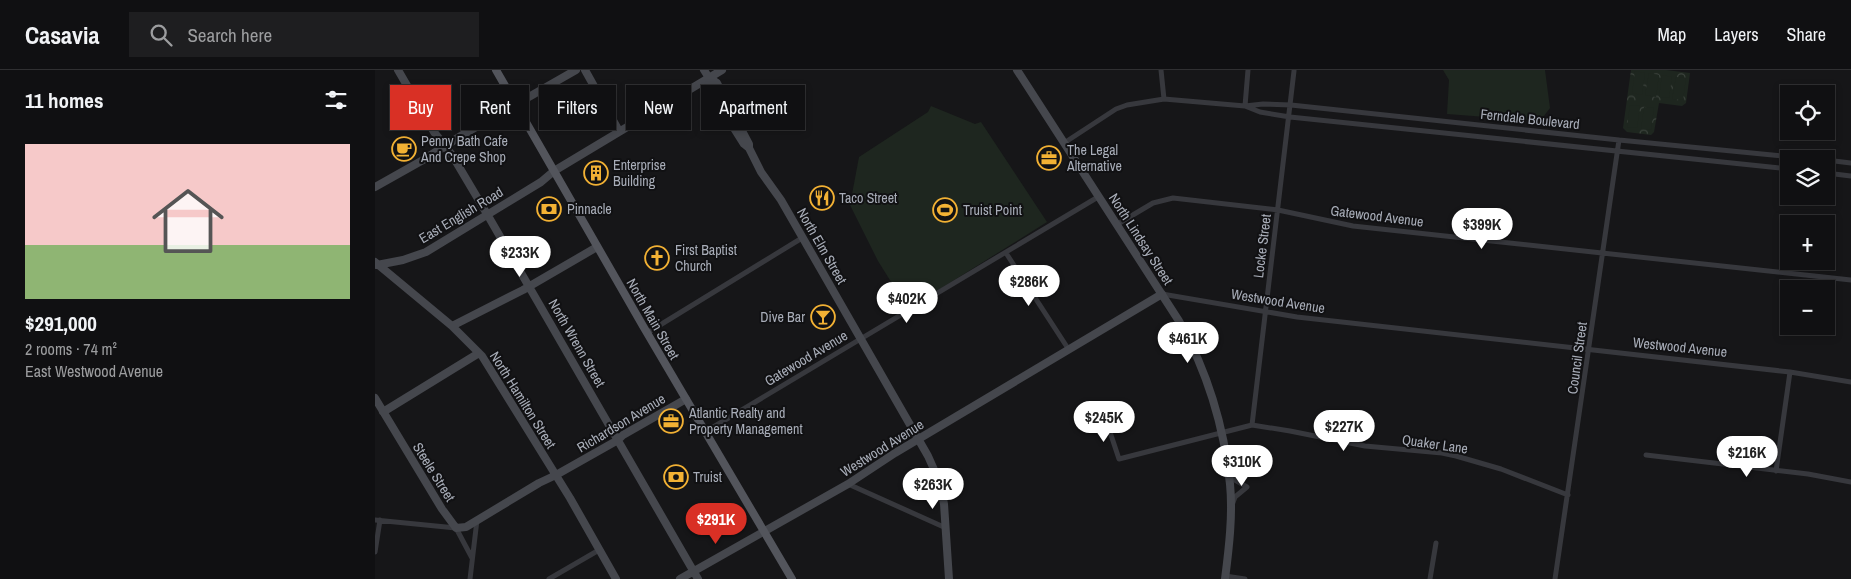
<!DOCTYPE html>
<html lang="en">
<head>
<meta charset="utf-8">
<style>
	body { margin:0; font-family:"Archivo Narrow",sans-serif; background:#1e1e20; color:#f1f3f6; height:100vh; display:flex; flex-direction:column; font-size:19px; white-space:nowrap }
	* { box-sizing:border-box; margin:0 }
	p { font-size:16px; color:#9c9d9f }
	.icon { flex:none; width:28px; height:28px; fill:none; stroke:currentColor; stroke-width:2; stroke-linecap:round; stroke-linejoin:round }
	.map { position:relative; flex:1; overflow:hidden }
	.details { display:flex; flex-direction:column; background:#101012; width:375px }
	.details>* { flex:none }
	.guide { position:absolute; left:15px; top:15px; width:475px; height:45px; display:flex; gap:10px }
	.tools { position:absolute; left:1405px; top:15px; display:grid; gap:10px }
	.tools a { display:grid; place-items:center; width:55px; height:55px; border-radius:0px; background:#101012; box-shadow:0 2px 8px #0003,0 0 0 1px #303032; font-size:25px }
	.price { position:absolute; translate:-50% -42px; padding:0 11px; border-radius:18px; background:#fff; color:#222; font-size:16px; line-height:32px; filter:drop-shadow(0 1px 2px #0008) }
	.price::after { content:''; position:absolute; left:50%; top:30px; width:15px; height:11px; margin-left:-8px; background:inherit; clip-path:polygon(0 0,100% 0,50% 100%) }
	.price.selected { background:#d93025; color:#fff }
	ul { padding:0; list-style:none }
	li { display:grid; align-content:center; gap:10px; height:265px; padding:0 25px }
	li+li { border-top:1px solid #303032 }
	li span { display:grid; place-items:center; height:155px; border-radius:0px; color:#555 }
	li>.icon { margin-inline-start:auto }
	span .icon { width:90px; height:90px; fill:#fffc; stroke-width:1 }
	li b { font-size:21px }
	h2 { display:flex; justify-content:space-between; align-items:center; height:60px; padding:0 25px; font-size:21px }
	.chip { padding:0 18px; border-radius:0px; background:#101012; box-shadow:0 2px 8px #0003,0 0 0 1px #303032; font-size:18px; line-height:45px }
	.chip.selected { background:#d93025; color:#fff }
	header { display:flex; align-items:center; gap:30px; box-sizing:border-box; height:70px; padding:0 25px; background:#101012; border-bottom:1px solid #303032 }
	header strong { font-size:24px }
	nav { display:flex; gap:28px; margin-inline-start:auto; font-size:18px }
	.search { width:350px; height:45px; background:#1e1e20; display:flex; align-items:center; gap:12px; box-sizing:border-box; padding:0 18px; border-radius:0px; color:#9c9d9f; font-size:19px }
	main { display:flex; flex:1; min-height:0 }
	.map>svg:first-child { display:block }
	.park { fill:url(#park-crowns) }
	.garden { fill:#1e261f }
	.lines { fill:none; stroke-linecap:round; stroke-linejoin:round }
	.street { stroke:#37383d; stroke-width:5 }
	.secondary { stroke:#45474d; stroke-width:8 }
	.primary { stroke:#53555c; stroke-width:8 }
	.labels { text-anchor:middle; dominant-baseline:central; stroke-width:4; stroke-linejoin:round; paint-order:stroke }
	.street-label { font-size:14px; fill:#a8adb8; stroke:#111113 }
	.poi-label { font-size:14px; fill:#a8adb8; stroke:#111113; text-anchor:start }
</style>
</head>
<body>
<header>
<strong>Casavia</strong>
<div class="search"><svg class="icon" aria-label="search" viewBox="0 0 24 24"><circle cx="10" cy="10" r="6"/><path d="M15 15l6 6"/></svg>Search here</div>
<nav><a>Map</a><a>Layers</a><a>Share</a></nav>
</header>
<main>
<section class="details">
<h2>11 homes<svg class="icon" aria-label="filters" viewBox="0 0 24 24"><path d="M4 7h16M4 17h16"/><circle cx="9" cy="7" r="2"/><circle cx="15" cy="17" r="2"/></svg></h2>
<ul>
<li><span style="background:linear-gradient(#f6c9c9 65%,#8fb573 0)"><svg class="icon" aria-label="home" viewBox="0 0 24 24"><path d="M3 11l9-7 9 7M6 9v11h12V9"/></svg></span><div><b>$291,000</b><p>2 rooms · 74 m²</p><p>East Westwood Avenue</p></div></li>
</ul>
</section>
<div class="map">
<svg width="1476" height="509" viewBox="0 0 1476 509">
	<defs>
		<pattern id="park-crowns" width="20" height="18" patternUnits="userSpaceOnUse" patternTransform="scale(1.25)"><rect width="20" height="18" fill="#1e261f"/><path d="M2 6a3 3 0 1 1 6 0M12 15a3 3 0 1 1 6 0" fill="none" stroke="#3c433d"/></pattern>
	</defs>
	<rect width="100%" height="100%" fill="#161618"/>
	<!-- park -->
	<path class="park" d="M1256 0H1291L1315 3 1311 33 1307 36 1284 33 1279 62 1276 65 1252 62 1248 58Z"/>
	<!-- garden -->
	<path class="garden" d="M1068 0H1170L1175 38 1165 51 1072 44 1074 10Z
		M1260 1 1270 3 1267 25 1257 23Z
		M1274 3 1284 5 1281 27 1270 25Z
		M1287 5 1297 7 1294 28 1284 27Z
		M1301 7 1311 8 1308 30 1297 29Z
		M1255 35 1265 36 1262 58 1252 57Z
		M556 36 600 54 606 52 672 152 533 239 503 191 475 135 484 87 553 42Z
		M1269 37 1279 38 1276 60 1266 59Z"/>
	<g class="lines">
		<!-- street -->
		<path class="street" d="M786 0 789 29
			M870 36 885 42 915 47 1414 99
			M870 36 873 0
			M689 73 741 39 752 35 789 29 870 36 888 34 916 35 1244 70 1438 89
			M1451 90 1476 93
			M1451 103 1476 106
			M741 155 778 133 798 128 903 140 978 156 1476 210
			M631 183 694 280
			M787 224 922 247 1415 302 1476 312
			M272 263 427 168
			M731 350 744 389 877 355 915 361 990 376 1067 383 1081 386 1126 399 1193 425
			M877 355 919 1
			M330 362 723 127
			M1271 385 1433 404 1476 412
			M1401 401 1415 302
			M855 404 860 410 872 417 860 427 857 435
			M473 414 571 458
			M0 450 81 458 97 488
			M0 482 5 450
			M850 506 870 509
			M95 509 102 450
			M174 509 224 480
			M1055 509 1061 473
			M1180 509 1244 70"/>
		<!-- secondary -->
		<path class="secondary" d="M23 0 59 62 77 85 112 144 323 509
			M210 0 244 61
			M329 0 334 8 335 20 369 74 374 78
			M642 0 804 251C832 301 849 356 855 414 858 444 854 478 850 509
			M334 8 342 13 374 74V78L386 102 406 130 553 386 565 413 569 434 574 509
			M0 117 48 90 89 64 201 0
			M0 192 77 256 107 286 195 428 241 509
			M2 195 28 190 51 182 166 112 179 101 347 0
			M77 256 148 220 222 177
			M0 328 67 439 81 458 91 457 164 413 181 405 243 370 248 365 311 329
			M8 342 104 283
			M305 509 473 414 520 383 787 224"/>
		<!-- primary -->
		<path class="primary" d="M121 0 268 256 417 509"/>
	</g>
	<!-- icons -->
	<defs>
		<g id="cafe-ring" transform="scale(1.25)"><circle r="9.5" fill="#111113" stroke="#f2b134" stroke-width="1.5"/><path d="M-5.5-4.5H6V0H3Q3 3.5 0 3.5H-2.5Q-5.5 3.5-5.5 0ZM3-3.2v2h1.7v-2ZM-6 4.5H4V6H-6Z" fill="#f2b134"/></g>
		<g id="office-ring" transform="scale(1.25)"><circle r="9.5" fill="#111113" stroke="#f2b134" stroke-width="1.5"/><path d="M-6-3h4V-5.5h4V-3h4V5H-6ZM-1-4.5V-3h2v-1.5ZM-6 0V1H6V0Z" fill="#f2b134"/></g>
		<g id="building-ring" transform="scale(1.25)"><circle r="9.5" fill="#111113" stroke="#f2b134" stroke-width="1.5"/><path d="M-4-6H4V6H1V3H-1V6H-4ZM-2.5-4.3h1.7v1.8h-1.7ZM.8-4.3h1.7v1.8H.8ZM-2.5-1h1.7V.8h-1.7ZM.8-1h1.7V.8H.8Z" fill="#f2b134"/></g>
		<g id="restaurant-ring" transform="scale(1.25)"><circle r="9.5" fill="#111113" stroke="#f2b134" stroke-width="1.5"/><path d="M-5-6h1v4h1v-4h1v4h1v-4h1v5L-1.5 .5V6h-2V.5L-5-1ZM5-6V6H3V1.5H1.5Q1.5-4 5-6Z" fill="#f2b134"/></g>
		<g id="bank-ring" transform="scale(1.25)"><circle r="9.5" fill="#111113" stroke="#f2b134" stroke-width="1.5"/><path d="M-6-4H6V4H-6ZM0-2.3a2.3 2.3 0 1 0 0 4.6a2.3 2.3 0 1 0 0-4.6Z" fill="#f2b134"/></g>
		<g id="stadium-ring" transform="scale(1.25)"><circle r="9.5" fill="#111113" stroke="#f2b134" stroke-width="1.5"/><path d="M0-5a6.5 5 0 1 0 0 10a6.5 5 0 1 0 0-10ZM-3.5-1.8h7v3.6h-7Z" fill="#f2b134"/></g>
		<g id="church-ring" transform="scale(1.25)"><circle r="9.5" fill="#111113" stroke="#f2b134" stroke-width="1.5"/><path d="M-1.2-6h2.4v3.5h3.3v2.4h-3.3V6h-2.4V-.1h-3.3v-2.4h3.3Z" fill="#f2b134"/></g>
		<g id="bar-ring" transform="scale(1.25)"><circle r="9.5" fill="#111113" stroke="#f2b134" stroke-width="1.5"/><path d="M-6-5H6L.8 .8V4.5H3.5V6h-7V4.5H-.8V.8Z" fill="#f2b134"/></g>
	</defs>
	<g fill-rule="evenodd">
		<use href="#cafe-ring" x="29" y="79"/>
		<use href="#office-ring" x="674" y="88"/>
		<use href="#building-ring" x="221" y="103"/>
		<use href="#restaurant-ring" x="447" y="128"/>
		<use href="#bank-ring" x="174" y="139"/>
		<use href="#stadium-ring" x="570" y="140"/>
		<use href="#church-ring" x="282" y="188"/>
		<use href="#bar-ring" x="448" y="247"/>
		<use href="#office-ring" x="296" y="351"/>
		<use href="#bank-ring" x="301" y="407"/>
	</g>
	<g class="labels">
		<!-- street labels -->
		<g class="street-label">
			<text transform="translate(1155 49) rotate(6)">Ferndale Boulevard</text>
			<text transform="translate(86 145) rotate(-31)">East English Road</text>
			<text transform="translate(1002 146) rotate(7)">Gatewood Avenue</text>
			<text transform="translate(766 169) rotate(57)">North Lindsay Street</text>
			<text transform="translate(447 176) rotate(60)">North Elm Street</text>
			<text transform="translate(887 176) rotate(-83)">Locke Street</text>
			<text transform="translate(903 231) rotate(9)">Westwood Avenue</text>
			<text transform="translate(278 249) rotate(60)">North Main Street</text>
			<text transform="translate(202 273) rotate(60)">North Wrenn Street</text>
			<text transform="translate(1305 277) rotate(6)">Westwood Avenue</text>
			<text transform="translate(431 288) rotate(-31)">Gatewood Avenue</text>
			<text transform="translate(1202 288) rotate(-82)">Council Street</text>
			<text transform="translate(148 330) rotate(58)">North Hamilton Street</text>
			<text transform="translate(246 353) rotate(-31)">Richardson Avenue</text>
			<text transform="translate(1060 374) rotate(8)">Quaker Lane</text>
			<text transform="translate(507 378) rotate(-32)">Westwood Avenue</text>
			<text transform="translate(59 402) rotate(58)">Steele Street</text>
		</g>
		<!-- poi labels -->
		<g class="poi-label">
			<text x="46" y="71">Penny Bath Cafe<tspan x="46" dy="16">And Crepe Shop</tspan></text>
			<text x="692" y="80">The Legal<tspan x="692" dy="16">Alternative</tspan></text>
			<text x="238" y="95">Enterprise<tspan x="238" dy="16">Building</tspan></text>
			<text x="464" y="128">Taco Street</text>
			<text x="192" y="139">Pinnacle</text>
			<text x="588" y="140">Truist Point</text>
			<text x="300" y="180">First Baptist<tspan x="300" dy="16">Church</tspan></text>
			<text x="430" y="247" text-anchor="end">Dive Bar</text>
			<text x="314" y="343">Atlantic Realty and<tspan x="314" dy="16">Property Management</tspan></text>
			<text x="318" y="407">Truist</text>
		</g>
	</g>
</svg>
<div class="tools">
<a><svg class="icon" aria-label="locate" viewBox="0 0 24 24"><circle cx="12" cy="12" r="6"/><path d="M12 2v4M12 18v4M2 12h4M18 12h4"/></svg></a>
<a><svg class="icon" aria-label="layers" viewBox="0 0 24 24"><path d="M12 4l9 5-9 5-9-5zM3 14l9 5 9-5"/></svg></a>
<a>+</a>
<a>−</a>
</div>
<b class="price" style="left:1107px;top:180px">$399K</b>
<b class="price" style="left:145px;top:208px">$233K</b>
<b class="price" style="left:654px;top:237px">$286K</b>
<b class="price" style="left:532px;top:254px">$402K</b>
<b class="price" style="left:813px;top:294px">$461K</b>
<b class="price" style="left:729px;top:373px">$245K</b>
<b class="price" style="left:969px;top:382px">$227K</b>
<b class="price" style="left:1372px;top:408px">$216K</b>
<b class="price" style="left:867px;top:417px">$310K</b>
<b class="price" style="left:558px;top:440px">$263K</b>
<b class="price selected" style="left:341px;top:475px">$291K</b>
<div class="guide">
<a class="chip selected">Buy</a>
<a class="chip">Rent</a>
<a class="chip">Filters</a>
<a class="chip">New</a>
<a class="chip">Apartment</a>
</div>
</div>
</main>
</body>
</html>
